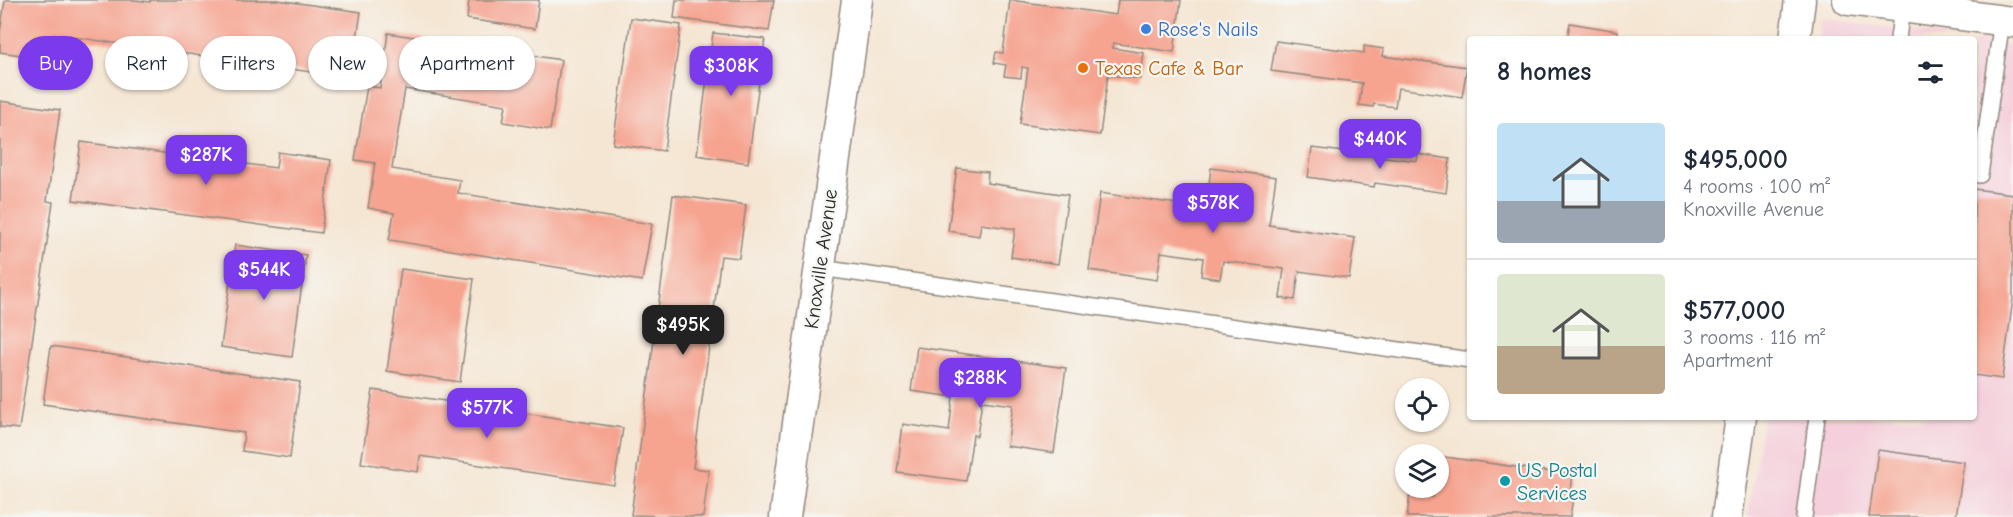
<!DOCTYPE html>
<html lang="en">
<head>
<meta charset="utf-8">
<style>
	body { margin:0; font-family:"Comic Neue",sans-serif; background:#f6f6f7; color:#1f2937; height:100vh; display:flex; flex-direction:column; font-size:22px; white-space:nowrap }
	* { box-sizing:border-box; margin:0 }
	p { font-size:20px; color:#747a83 }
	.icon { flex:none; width:33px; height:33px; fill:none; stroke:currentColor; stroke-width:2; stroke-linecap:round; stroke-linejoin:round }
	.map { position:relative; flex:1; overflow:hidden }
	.side { position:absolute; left:1467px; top:36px; width:510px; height:384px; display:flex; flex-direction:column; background:#fff; border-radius:6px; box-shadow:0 2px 4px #0004 }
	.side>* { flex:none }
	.guide { position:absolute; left:18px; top:36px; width:570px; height:54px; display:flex; gap:12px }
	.buttons { position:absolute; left:1395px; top:378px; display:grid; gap:12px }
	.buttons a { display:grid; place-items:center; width:54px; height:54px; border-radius:50%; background:#fff; box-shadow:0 2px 4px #0004; font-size:30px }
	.price { position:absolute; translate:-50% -51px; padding:0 14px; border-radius:12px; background:#7c3aed; color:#fff; font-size:20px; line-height:39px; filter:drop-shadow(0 2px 3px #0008) }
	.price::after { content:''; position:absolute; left:50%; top:36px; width:18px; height:14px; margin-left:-9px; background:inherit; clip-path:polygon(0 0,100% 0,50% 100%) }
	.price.current { background:#222; color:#fff }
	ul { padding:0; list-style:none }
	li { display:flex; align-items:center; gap:18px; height:150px; padding:0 30px }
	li+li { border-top:2px solid #e0e1e3 }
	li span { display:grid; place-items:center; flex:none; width:168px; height:120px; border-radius:6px; color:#555 }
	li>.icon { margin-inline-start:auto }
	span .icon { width:72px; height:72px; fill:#fffc; stroke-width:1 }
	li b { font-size:26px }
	h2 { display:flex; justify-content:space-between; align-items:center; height:72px; padding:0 30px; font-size:26px }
	.tag { padding:0 21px; border-radius:27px; background:#fff; box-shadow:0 2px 4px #0004; font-size:21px; line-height:54px }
	.tag.current { background:#7c3aed; color:#fff }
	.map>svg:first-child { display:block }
	.built { fill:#f5cfdb }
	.building { fill:#f6a38f }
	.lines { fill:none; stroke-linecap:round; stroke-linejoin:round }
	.lane-casing { stroke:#90887f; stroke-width:18 }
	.street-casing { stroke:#90887f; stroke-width:33 }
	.lane { stroke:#fff; stroke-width:15 }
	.street { stroke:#fff; stroke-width:30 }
	.shop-dot { fill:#3f7fe0; stroke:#f6f6f2; stroke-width:2 }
	.food-dot { fill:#e8710a; stroke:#f6f6f2; stroke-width:2 }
	.culture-dot { fill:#0f9aa8; stroke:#f6f6f2; stroke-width:2 }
	.labels { text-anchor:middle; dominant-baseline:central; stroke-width:4.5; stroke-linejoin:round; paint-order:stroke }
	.shop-label { font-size:20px; fill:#366cbe; stroke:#f6f6f2; text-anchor:start }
	.food-label { font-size:20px; fill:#c56008; stroke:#f6f6f2; text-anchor:start }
	.street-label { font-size:20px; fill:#2b2b2b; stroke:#f6f6f2 }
	.culture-label { font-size:20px; fill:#0d838f; stroke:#f6f6f2; text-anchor:start }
</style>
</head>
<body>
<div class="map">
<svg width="2013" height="517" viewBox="0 0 2013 517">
	<rect width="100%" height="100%" fill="#f6f6f2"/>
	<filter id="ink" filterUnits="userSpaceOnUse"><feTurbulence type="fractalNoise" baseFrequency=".0167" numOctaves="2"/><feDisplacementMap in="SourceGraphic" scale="12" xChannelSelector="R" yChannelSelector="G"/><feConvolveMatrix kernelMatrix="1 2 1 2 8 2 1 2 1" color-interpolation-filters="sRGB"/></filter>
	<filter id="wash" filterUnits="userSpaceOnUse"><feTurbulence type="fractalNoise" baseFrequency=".008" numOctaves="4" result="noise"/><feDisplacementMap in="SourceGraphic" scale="24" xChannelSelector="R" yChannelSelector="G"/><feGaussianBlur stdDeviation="1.35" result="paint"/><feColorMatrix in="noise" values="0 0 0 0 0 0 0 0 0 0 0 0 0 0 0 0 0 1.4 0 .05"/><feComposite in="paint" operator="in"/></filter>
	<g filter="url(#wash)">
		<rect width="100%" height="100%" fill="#f5e6d3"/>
		<!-- built -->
		<path class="built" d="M1821 18 1968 39H1818Z
			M1974 40 2013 45V517H1748L1763 417H1974Z"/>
		<g id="blocks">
			<!-- building -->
			<path class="building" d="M5 0H135L150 2V0H277L361 12 351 78 54 34 50 59 0 52V33Z
				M469 0H539L535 29 467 19Z
				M676 0H774L769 31 674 18Z
				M1010 0 1116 15 1118 0H1181L1174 52 1113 43 1112 48 1144 53 1140 79 1108 75 1100 135 1020 124 1028 68 1022 67 1021 78 1004 76 1006 65 994 63 996 52 1003 53Z
				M631 18 681 25 664 151 613 144Z
				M1570 23 1618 31 1617 39H1567Z
				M388 33 561 60 550 130 503 122 506 105 405 89 392 169 460 180 458 193 652 224 642 281 389 240 394 213 368 208 375 163 355 160 367 86 380 88Z
				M713 33 765 39 748 163 697 155Z
				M1276 41 1364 53V46L1384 49 1383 56 1467 67 1462 97 1398 88 1395 107 1374 104 1373 107 1359 105 1362 83 1271 71Z
				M0 101 60 110 47 201 53 202 19 429 0 427Z
				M81 142 276 168 278 152 331 160 321 233 73 200Z
				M1312 148 1417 161 1418 154 1450 159 1446 193 1375 183 1374 187 1308 177Z
				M957 168 988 172 987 183 1068 195 1058 264 1011 257 1015 229 981 224 979 236 948 231Z
				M1211 168 1276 177 1269 225 1355 238 1349 278 1299 271 1295 300 1280 298 1284 269 1223 261 1220 279 1201 276 1203 258 1161 252 1157 280 1089 270 1100 193 1206 208Z
				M1974 189 2013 194V299L2002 379 1974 375Z
				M673 195 746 205 739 258 721 256 693 468 709 470 703 517 631 515Z
				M235 245 306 255 292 357 221 347Z
				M401 269 474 279 460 382 387 371Z
				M51 346 300 382 290 458 242 451 244 433 43 404Z
				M917 347 1066 368 1054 453 1007 446 1013 405 982 401 977 436 973 435 966 481 897 472 903 424 949 431 953 397 911 391Z
				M373 390 623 428 614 485 420 456 418 472 361 463Z
				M1878 450 1964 462 1956 517H1869Z
				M1438 456 1573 475 1571 490 1574 491 1570 517H1407L1410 493 1433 497 1434 488H1438Z"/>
		</g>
	</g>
	<g filter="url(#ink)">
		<use href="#blocks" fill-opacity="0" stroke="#90887f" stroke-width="1.5"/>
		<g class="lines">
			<!-- lane casing -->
			<g class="lane-casing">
				<path id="lane" d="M1898 39 1902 7
					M1974 174 1980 175 2002 20
					M820 268 1470 360
					M1804 517 1817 417"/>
			</g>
			<!-- street casing -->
			<g class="street-casing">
				<path id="street" d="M1848 0 2013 22
					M1795 39 1800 0
					M785 517 857 0
					M1727 517 1741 417"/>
			</g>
			<!-- lane -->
			<use href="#lane" class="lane"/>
			<!-- street -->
			<use href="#street" class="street"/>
		</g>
	</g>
	<!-- markers -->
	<circle class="shop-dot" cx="1146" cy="29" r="6"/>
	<circle class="food-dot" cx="1083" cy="68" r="6"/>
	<circle class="culture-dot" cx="1505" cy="481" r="6"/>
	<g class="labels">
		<!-- shop labels -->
		<g class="shop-label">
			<text x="1158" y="29">Rose's Nails</text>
		</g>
		<!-- food labels -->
		<g class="food-label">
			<text x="1095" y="68">Texas Cafe &amp; Bar</text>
		</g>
		<!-- street labels -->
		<g class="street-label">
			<text transform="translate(821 259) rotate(-82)">Knoxville Avenue</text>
		</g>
		<!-- culture labels -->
		<g class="culture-label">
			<text x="1517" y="470">US Postal<tspan x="1517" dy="23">Services</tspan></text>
		</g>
	</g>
</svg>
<div class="buttons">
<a><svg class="icon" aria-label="locate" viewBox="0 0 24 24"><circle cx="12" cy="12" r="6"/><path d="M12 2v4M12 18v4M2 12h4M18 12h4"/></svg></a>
<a><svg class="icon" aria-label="layers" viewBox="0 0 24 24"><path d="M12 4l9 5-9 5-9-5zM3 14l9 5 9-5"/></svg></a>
</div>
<b class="price" style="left:731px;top:97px">$308K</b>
<b class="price" style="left:1380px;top:170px">$440K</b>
<b class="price" style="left:206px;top:186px">$287K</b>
<b class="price" style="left:1213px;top:234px">$578K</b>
<b class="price" style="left:264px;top:301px">$544K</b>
<b class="price current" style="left:683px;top:356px">$495K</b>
<b class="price" style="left:980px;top:409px">$288K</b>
<b class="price" style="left:487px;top:439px">$577K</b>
<div class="guide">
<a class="tag current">Buy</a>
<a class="tag">Rent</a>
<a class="tag">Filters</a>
<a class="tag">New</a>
<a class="tag">Apartment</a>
</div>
<section class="side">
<h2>8 homes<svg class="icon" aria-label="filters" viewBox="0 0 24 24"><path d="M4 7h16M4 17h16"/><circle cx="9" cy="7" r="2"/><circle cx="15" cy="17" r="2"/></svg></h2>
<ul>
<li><span style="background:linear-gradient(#bfe0f5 65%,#9aa5b1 0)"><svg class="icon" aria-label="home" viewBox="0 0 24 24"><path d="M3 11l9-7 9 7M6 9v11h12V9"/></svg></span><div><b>$495,000</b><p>4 rooms · 100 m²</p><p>Knoxville Avenue</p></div></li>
<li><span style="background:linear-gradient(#dfe7d0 60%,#b9a48a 0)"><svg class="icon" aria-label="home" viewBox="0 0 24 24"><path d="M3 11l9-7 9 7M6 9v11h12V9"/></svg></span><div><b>$577,000</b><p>3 rooms · 116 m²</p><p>Apartment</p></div></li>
</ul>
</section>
</div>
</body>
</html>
